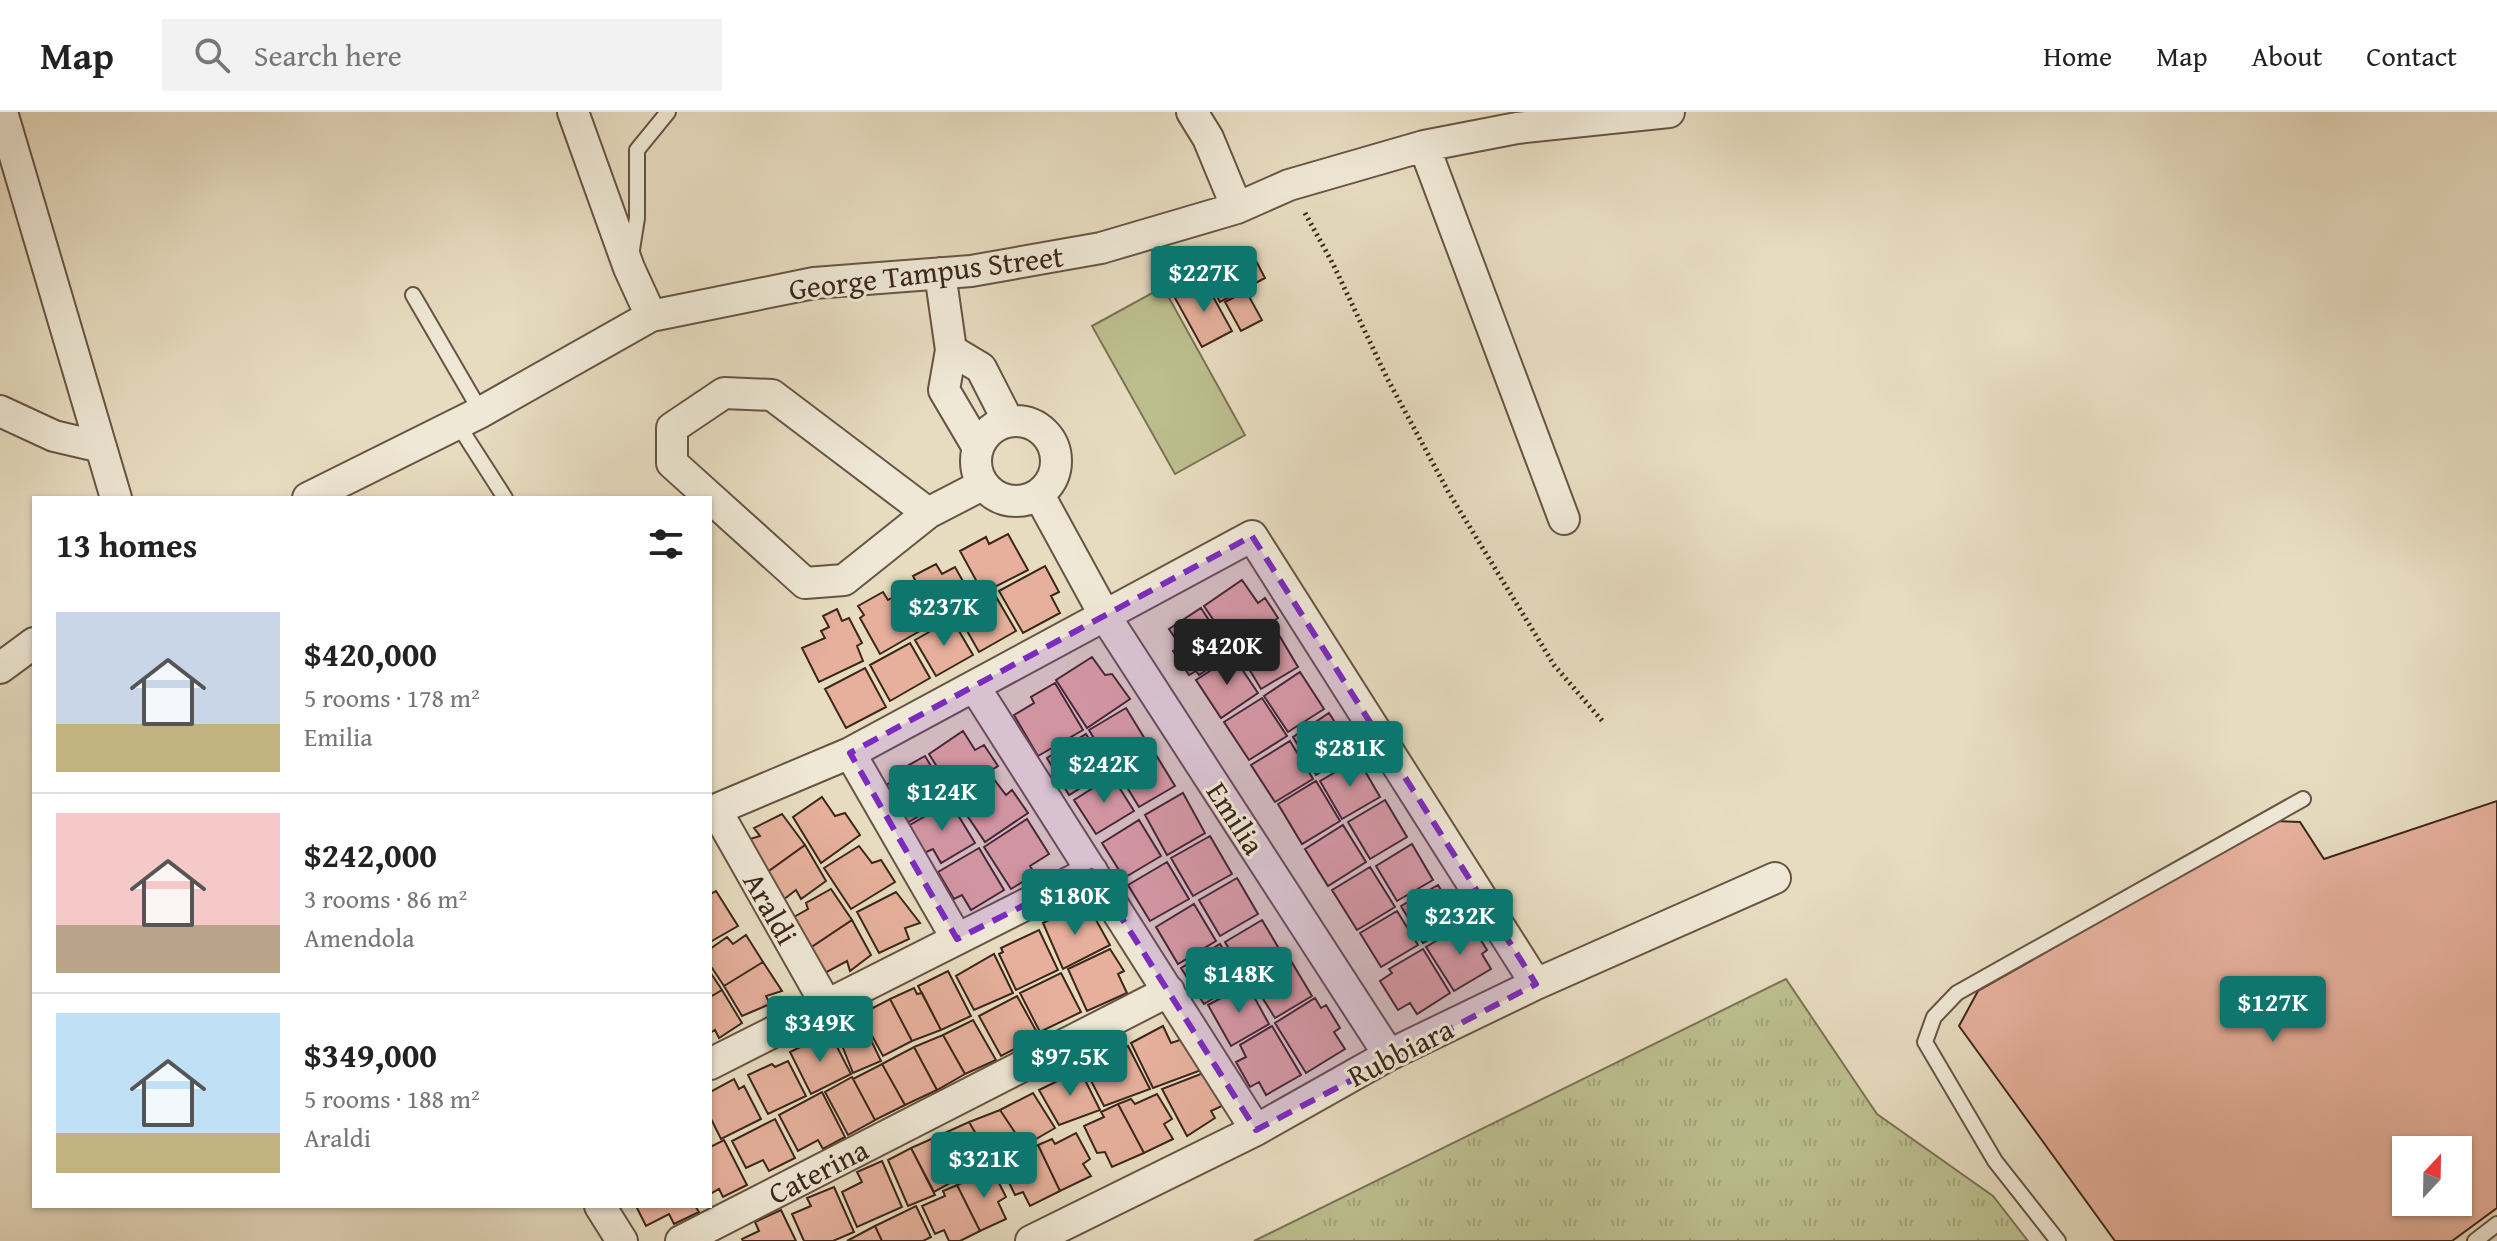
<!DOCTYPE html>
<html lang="en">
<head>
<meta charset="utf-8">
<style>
	body { margin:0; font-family:"Gentium Book Plus",serif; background:#f2f2f2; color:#222; height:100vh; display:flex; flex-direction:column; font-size:30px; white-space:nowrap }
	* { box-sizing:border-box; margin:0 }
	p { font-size:26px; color:#767676 }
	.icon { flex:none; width:44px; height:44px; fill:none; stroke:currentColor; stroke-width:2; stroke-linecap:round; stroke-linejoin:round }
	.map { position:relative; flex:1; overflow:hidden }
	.drawer { position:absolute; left:32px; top:384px; width:680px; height:712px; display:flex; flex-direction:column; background:#fff; border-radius:0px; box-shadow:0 2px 6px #0004 }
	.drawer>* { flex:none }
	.needle { width:52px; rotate:22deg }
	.tools { position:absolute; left:2392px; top:1024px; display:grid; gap:16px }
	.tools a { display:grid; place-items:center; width:80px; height:80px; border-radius:0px; background:#fff; box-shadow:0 2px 6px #0004; font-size:40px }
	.price { position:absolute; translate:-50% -68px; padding:0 18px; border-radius:8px; background:#0f766e; color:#fff; font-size:26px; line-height:52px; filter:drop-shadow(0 2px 4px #0008) }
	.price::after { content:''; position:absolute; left:50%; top:48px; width:24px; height:18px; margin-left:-12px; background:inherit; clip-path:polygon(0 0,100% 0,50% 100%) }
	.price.selected { background:#222; color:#fff }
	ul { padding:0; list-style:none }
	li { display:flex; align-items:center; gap:24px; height:200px; padding:0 24px }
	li+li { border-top:2px solid #e0e0e0 }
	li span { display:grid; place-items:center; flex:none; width:224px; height:160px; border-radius:0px; color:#555 }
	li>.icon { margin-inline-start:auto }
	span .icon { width:96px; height:96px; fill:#fffc; stroke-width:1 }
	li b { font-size:34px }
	h2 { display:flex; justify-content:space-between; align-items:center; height:96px; padding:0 24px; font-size:34px }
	header { display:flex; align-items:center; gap:48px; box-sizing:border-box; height:112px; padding:0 40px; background:#fff; border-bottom:2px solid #e0e0e0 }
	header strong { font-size:38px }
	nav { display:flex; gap:44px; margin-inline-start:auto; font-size:28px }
	.search { width:560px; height:72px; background:#f2f2f2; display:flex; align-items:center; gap:20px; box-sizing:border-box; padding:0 28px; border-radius:0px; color:#767676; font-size:30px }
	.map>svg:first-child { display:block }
	.grass { fill:url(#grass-tufts); stroke:#7c7254; stroke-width:2 }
	.park { fill:#bcbe8e; stroke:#7c7254; stroke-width:2 }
	.building { fill:#e6b09c; stroke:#3c261a; stroke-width:2; fill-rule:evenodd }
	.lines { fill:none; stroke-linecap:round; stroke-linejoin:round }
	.lane-casing { stroke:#675444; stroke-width:18 }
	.street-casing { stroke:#675444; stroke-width:34 }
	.path { stroke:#3c261a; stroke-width:5; stroke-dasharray:2 4; stroke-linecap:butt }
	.lane { stroke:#efe8d6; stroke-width:14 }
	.street { stroke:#efe8d6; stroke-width:30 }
	.marked { fill:#7b2cbf; fill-opacity:0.2; stroke:#7b2cbf; stroke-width:6; stroke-dasharray:16 10; stroke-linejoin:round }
	.labels { text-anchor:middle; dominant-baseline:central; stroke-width:6; stroke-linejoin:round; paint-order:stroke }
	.street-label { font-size:30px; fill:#3c261a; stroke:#efe8d6 }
</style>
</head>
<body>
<header>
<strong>Map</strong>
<div class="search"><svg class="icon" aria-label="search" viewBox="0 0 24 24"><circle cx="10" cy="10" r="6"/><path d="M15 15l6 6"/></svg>Search here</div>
<nav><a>Home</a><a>Map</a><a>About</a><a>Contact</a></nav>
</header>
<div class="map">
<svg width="2497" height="1129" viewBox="0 0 2497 1129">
	<defs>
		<pattern id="grass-tufts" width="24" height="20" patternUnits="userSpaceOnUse" patternTransform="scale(2)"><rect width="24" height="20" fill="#bcbe8e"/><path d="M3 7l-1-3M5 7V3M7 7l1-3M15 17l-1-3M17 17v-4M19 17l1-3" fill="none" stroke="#a2a37a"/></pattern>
	</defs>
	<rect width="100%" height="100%" fill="#e7dcc0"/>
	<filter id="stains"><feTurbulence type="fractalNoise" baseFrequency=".0025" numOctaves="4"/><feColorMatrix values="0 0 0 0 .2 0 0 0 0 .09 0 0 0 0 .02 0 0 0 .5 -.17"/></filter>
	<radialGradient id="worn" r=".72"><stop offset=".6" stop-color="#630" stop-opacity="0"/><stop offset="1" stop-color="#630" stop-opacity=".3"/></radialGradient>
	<!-- grass -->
	<path class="grass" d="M1786 867 1877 1002 1993 1084 2028 1129H1254Z"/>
	<!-- park -->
	<path class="park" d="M1163 175 1245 323 1175 362 1092 214Z"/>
	<!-- building -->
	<path class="building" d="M1254 145 1265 166 1220 190 1208 169Z
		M1205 170 1232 219 1202 235 1175 186Z
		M1246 179 1262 208 1241 219 1225 190Z
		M1008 422 1028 458 983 481 960 439 986 425 989 432Z
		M936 452 942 462 955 455 973 487 931 510 911 475 917 472 913 464Z
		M1045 454 1059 480 1051 484 1060 501 1023 521 999 479Z
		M1242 468 1258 491 1265 486 1278 506 1274 509 1277 512 1235 540 1204 494Z
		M904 479 925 516 880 542 860 506 864 503 858 494 883 480 888 488Z
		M995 483 1016 519 979 540 958 503Z
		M1201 496 1231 542 1199 563 1196 559 1189 563 1173 539 1181 535 1169 517Z
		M837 497 842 509 849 506 862 531 857 534 863 549 819 570 802 536 825 526 821 519 829 515 823 504Z
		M952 507 973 543 936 564 915 528Z
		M1276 518 1298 555 1261 577 1239 540Z
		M910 531 930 566 890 589 870 553Z
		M1233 544 1258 581 1221 606 1196 568Z
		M1092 545 1105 563 1112 562 1130 587 1087 616 1056 568Z
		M865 556 886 595 846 616 825 577Z
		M1300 560 1324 597 1288 620 1264 584Z
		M1055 571 1083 618 1038 644 1014 603 1034 591 1031 585Z
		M1262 586 1287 624 1249 648 1224 610Z
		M1126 596 1148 632 1111 654 1089 618Z
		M1329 601 1354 640 1316 663 1293 625Z
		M963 619 975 638 984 633 998 654 954 682 929 642Z
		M1086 622 1108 659 1069 683 1047 646Z
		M1290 629 1313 667 1275 690 1251 653Z
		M1153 638 1175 674 1139 695 1117 659Z
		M925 644 950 686 907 711 884 674 904 663 900 658Z
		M1358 647 1380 685 1342 707 1320 669Z
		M1112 664 1134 699 1096 722 1074 688Z
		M993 666 1006 683 1012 678 1028 701 985 730 958 690Z
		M1316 669 1340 709 1302 732 1278 692Z
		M1183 681 1205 721 1167 743 1145 703Z
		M822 685 835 704 845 701 860 723 821 751 793 705Z
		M1385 688 1407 725 1370 747 1348 710Z
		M2497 689V1096L2452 1129H2115L1959 914 1978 879 2276 709 2300 710 2324 747ZM2406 1038H2458V1090H2406Z
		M950 690 975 731 941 751 933 737 924 741 908 714Z
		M782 702 805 733 766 761 747 728 760 724 754 716Z
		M1027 707 1049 742 1030 754 1035 762 1011 777 984 735Z
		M1139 708 1161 744 1124 766 1102 731Z
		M1343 713 1366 750 1328 774 1305 737Z
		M1210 724 1232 762 1193 784 1171 746Z
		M1412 732 1433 768 1397 789 1376 754Z
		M805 733 826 769 801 787 796 778 783 788 766 761Z
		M859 734 872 751 881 748 895 770 851 797 824 756Z
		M979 736 1004 778 971 798 962 783 954 787 938 760Z
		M1167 750 1189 787 1150 809 1128 773Z
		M1370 755 1395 795 1357 818 1332 778Z
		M1237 766 1258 802 1220 824 1199 788Z
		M1438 773 1459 809 1423 831 1401 794Z
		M831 777 852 808 810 836 792 806 808 797 806 791Z
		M716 779 738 814 710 830V782Z
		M896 780 920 811 905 816 909 827 879 841 857 800Z
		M1194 792 1216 829 1178 852 1156 815Z
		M1068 798 1076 804 1091 799 1110 833 1063 857 1043 811Z
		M1397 799 1418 833 1381 855 1360 821Z
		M852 808 871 843 850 859 847 849 825 861 810 836Z
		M1262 808 1284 845 1247 867 1225 830Z
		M1462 813 1467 821 1474 817 1487 838 1482 842 1491 857 1454 879 1426 835Z
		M1039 818 1058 858 1016 878 999 842 1003 840 1001 836Z
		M746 823 763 850 724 874 710 853V837L727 825 733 832Z
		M1220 832 1242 869 1204 892 1181 856Z
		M1110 837 1124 859 1118 862 1127 881 1087 899 1068 857Z
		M1423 837 1450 881 1417 902 1410 891 1398 898 1380 869 1392 861 1389 857Z
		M994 842 1013 881 974 898 956 864Z
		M1291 849 1312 884 1275 906 1253 871Z
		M763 850 782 879 766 884 770 892 742 904 724 874Z
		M948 859 971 904 941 918 918 874Z
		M710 860 722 878 710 885Z
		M1061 861 1081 900 1040 920 1020 881Z
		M1247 872 1269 912 1231 934 1208 893Z
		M914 876 917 882 922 881 941 918 912 929 890 887Z
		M722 878 742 911 719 926 715 918 710 921V885Z
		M1017 884 1039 924 1001 944 979 904Z
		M1315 886 1321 896 1326 893 1340 916 1334 920 1345 937 1306 961 1275 911Z
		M890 887 912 929 883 944 864 909 871 906 867 899Z
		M860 905 881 949 853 961 835 916Z
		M973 908 996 948 965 962 943 923Z
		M1163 914 1171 931 1183 927 1204 957 1153 976 1131 931Z
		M1272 914 1301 963 1266 983 1259 970 1250 975 1236 950 1246 945 1240 933Z
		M943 923 965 962 937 978 914 935Z
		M823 924 827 932 834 929 851 962 811 982 790 940Z
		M1128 934 1150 977 1104 994 1086 959Z
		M914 935 937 978 905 993 882 952Z
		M788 949 806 984 768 1002 748 963 772 952 775 955Z
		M882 952 905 993 875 1008 853 967Z
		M1080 958 1100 998 1059 1013 1039 978Z
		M1206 960 1226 992 1211 999 1215 1006 1187 1024 1162 977Z
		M852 965 875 1008 848 1023 825 980Z
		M734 967 739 977 744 974 761 1007 721 1027 710 1005V980Z
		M822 980 845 1025 823 1037 818 1028 798 1039 779 1003Z
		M1033 981 1055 1016 1024 1034 1000 998Z
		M1157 982 1172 1007 1164 1012 1173 1027 1144 1041 1118 992 1131 987 1135 992Z
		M1118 992 1144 1041 1112 1055 1105 1040 1097 1041 1084 1014 1104 1005 1101 1000Z
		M1000 998 1024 1034 993 1051 969 1010Z
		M775 1007 795 1046 769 1059 763 1048 746 1056 732 1029Z
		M969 1010 993 1051 963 1064 938 1024Z
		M1076 1021 1090 1047 1083 1052 1091 1064 1060 1079 1038 1033 1052 1027 1055 1032Z
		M938 1024 963 1064 934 1080 911 1036Z
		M724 1028 747 1073 723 1085 719 1077 710 1082V1035Z
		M1038 1033 1060 1079 1030 1094 1023 1080 1015 1083 1002 1056 1025 1045 1022 1040Z
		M911 1036 935 1083 908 1094 888 1048Z
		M882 1049 902 1095 857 1115 842 1080 862 1070 857 1060Z
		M993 1059 1006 1085 998 1090 1006 1107 980 1119 957 1073Z
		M957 1073 980 1119 960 1129H949L944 1118 935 1122 922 1094 945 1084 943 1079Z
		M834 1075 854 1120 833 1129H804L792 1102 811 1094 807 1086Z
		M636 1094H695L699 1100 674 1112 669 1102 646 1114Z
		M916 1094 931 1125 923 1129H882L875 1114Z
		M781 1098 796 1129H743L742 1127 759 1119 755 1110Z
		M875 1114 882 1129H847Z"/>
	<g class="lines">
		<!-- lane casing -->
		<g class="lane-casing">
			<path id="lane" d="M631 144 637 106V38L668 0
				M413 183 481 300
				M457 311 505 386
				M2058 1129 1995 1049 1925 930 1934 905 1957 881 2303 687
				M2475 1129 2497 1112"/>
		</g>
		<!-- street casing -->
		<g class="street-casing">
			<path id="street" d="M2 0 116 386
				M573 0 629 156 651 204
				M1192 0 1208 26 1237 96
				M1424 34 1564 407
				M940 161 951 238 944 278 977 334
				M951 238 981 256 1008 309
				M0 299 54 324 101 335
				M976 349a40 40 0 1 1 80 0a40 40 0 1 1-80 0Z
				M1039 383 1105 504 1389 943
				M308 386 481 300 651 204 814 171 971 159 1101 136 1237 96 1289 73 1424 34 1517 16 1669 0
				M928 401 844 468 805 471 672 351V316L724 281 772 283 928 401 982 373
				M0 556 34 531
				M974 574 1256 1018
				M850 641 957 827
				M716 698 827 894
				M710 700 850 641 1252 424 1536 872
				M710 952 1092 759
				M600 1094 622 1129
				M681 1129 1169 879
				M1031 1129 1256 1018 1389 943 1536 872 1775 766"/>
		</g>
		<!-- path -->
		<path class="path" d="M1305 101 1333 152 1387 266 1449 381 1554 553 1604 611"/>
		<!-- lane -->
		<use href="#lane" class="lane"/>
		<!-- street -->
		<use href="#street" class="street"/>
	</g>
	<!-- marked area -->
	<path class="marked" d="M1252 424 1536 872 1256 1018 1092 759 957 827 850 641Z"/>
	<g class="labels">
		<!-- street labels -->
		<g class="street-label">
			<text transform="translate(926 160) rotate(-7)">George Tampus Street</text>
			<text transform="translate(1236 706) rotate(57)">Emilia</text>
			<text transform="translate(771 796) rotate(60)">Araldi</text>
			<text transform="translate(1400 940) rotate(-27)">Rubbiara</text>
			<text transform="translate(818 1059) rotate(-27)">Caterina</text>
		</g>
	</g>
	<rect width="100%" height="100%" filter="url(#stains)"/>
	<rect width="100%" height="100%" fill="url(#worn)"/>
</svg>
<div class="tools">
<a><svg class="needle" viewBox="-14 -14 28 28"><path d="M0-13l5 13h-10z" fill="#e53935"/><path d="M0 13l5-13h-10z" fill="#767676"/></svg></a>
</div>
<b class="price" style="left:1204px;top:202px">$227K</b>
<b class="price" style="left:944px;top:536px">$237K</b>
<b class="price selected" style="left:1227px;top:575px">$420K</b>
<b class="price" style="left:1350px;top:677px">$281K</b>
<b class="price" style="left:1104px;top:693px">$242K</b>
<b class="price" style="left:942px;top:721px">$124K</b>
<b class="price" style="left:1075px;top:825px">$180K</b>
<b class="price" style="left:1460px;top:845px">$232K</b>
<b class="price" style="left:1239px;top:903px">$148K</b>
<b class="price" style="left:2273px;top:932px">$127K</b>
<b class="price" style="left:820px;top:952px">$349K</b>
<b class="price" style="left:1070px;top:986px">$97.5K</b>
<b class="price" style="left:984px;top:1088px">$321K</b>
<section class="drawer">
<h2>13 homes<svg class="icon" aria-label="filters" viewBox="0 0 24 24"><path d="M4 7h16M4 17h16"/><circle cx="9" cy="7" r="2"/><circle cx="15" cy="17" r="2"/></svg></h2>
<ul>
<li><span style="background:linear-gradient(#c9d6e8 70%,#c2b280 0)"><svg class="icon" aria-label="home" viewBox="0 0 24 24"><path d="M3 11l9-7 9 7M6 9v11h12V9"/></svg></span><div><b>$420,000</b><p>5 rooms · 178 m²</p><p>Emilia</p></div></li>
<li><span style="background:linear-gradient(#f6c9c9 70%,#b9a48a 0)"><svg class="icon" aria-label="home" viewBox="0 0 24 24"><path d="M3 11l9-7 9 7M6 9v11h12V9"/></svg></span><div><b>$242,000</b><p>3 rooms · 86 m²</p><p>Amendola</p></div></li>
<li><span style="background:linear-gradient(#bfe0f5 75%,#c2b280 0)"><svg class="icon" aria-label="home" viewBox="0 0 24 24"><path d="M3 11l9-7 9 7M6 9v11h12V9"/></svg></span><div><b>$349,000</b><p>5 rooms · 188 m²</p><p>Araldi</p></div></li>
</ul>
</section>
</div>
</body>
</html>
